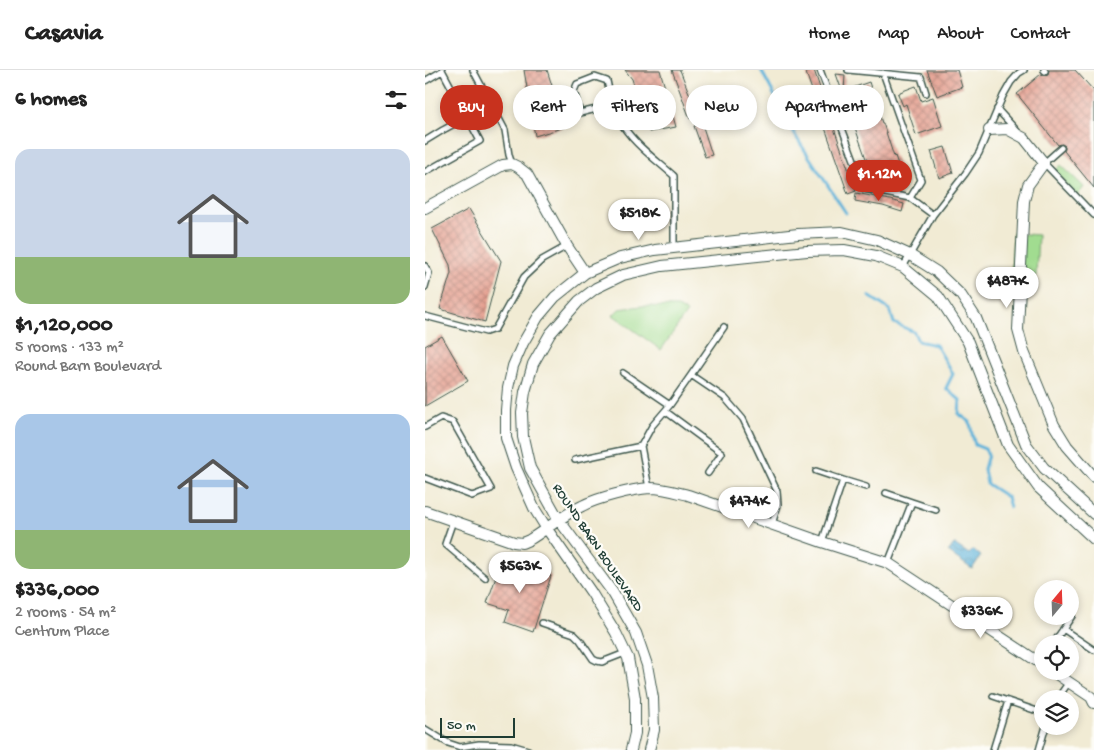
<!DOCTYPE html>
<html lang="en">
<head>
<meta charset="utf-8">
<style>
	body { margin:0; font-family:"Gochi Hand",sans-serif; background:#f6f6f6; color:#222; height:100vh; display:flex; flex-direction:column; font-size:19px; white-space:nowrap }
	* { box-sizing:border-box; margin:0 }
	p { font-size:16px; color:#767676 }
	.icon { flex:none; width:28px; height:28px; fill:none; stroke:currentColor; stroke-width:2; stroke-linecap:round; stroke-linejoin:round }
	.map { position:relative; flex:1; overflow:hidden }
	.details { display:flex; flex-direction:column; background:#fff; width:425px }
	.details>* { flex:none }
	.banner { position:absolute; left:15px; top:15px; width:475px; height:45px; display:flex; gap:10px }
	.needle { width:32px; rotate:19deg }
	.controls { position:absolute; left:609px; top:510px; display:grid; gap:10px }
	.controls a { display:grid; place-items:center; width:45px; height:45px; border-radius:50%; background:#fff; box-shadow:0 2px 8px #0003; font-size:25px }
	.scale { position:absolute; left:15px; bottom:12px; width:75px; box-sizing:border-box; padding-left:5px; border:2px solid #1f3d34; border-top:0; font-size:14px; line-height:18px; white-space:nowrap; color:#1f3d34; -webkit-text-stroke:4px #fdfcf7; paint-order:stroke }
	.price { position:absolute; translate:-50% -42px; padding:0 11px; border-radius:18px; background:#fff; color:#222; font-size:16px; line-height:32px; filter:drop-shadow(0 1px 2px #0008) }
	.price::after { content:''; position:absolute; left:50%; top:30px; width:15px; height:11px; margin-left:-8px; background:inherit; clip-path:polygon(0 0,100% 0,50% 100%) }
	.price.on { background:#c8321e; color:#fff }
	ul { padding:0; list-style:none }
	li { display:grid; align-content:center; gap:10px; height:265px; padding:0 15px }
	li span { display:grid; place-items:center; height:155px; border-radius:15px; color:#555 }
	li>.icon { margin-inline-start:auto }
	span .icon { width:90px; height:90px; fill:#fffc; stroke-width:1 }
	li b { font-size:21px }
	h2 { display:flex; justify-content:space-between; align-items:center; height:60px; padding:0 15px; font-size:21px }
	.pill { padding:0 18px; border-radius:22px; background:#fff; box-shadow:0 2px 8px #0003; font-size:18px; line-height:45px }
	.pill.on { background:#c8321e; color:#fff }
	header { display:flex; align-items:center; gap:30px; box-sizing:border-box; height:70px; padding:0 25px; background:#fff; border-bottom:1px solid #e0e0e0 }
	header strong { font-size:24px }
	nav { display:flex; gap:28px; margin-inline-start:auto; font-size:18px }
	main { display:flex; flex:1; min-height:0 }
	.map>svg:first-child { display:block }
	.green { fill:#a1dc90; stroke:#608c62 }
	.water { fill:url(#water-waves); stroke:#3e7887 }
	.lines { fill:none; stroke-linecap:round; stroke-linejoin:round }
	.stream { stroke:#5eb3da; stroke-width:3 }
	.building { fill:url(#building-cross-hatch) }
	.service-casing { stroke:#3e574c; stroke-width:8 }
	.minor-casing { stroke:#3e574c; stroke-width:12 }
	.service { stroke:#fff; stroke-width:5 }
	.minor { stroke:#fff; stroke-width:10 }
	.labels { text-anchor:middle; dominant-baseline:central; stroke-width:4.5; stroke-linejoin:round; paint-order:stroke }
	.street-label { font-size:14px; fill:#1f3d34; stroke:#fdfcf7 }
</style>
</head>
<body>
<header>
<strong>Casavia</strong>
<nav><a>Home</a><a>Map</a><a>About</a><a>Contact</a></nav>
</header>
<main>
<section class="details">
<h2>6 homes<svg class="icon" aria-label="filters" viewBox="0 0 24 24"><path d="M4 7h16M4 17h16"/><circle cx="9" cy="7" r="2"/><circle cx="15" cy="17" r="2"/></svg></h2>
<ul>
<li><span style="background:linear-gradient(#c9d6e8 70%,#8fb573 0)"><svg class="icon" aria-label="home" viewBox="0 0 24 24"><path d="M3 11l9-7 9 7M6 9v11h12V9"/></svg></span><div><b>$1,120,000</b><p>5 rooms · 133 m²</p><p>Round Barn Boulevard</p></div></li>
<li><span style="background:linear-gradient(#a9c7e8 75%,#8fb573 0)"><svg class="icon" aria-label="home" viewBox="0 0 24 24"><path d="M3 11l9-7 9 7M6 9v11h12V9"/></svg></span><div><b>$336,000</b><p>2 rooms · 54 m²</p><p>Centrum Place</p></div></li>
</ul>
</section>
<div class="map">
<svg width="669" height="680" viewBox="0 0 669 680">
	<defs>
		<pattern id="water-waves" width="16" height="10" patternUnits="userSpaceOnUse" patternTransform="scale(1.25)"><rect width="16" height="10" fill="#5eb3da"/><path d="M0 5q4-4 8 0t8 0" fill="none" stroke="#4d93b2"/></pattern>
		<pattern id="building-cross-hatch" width="8" height="8" patternUnits="userSpaceOnUse" patternTransform="scale(1.25)"><rect width="8" height="8" fill="#e5a091"/><path d="M0 0l8 8M0 8l8-8" fill="none" stroke="#b98477"/></pattern>
	</defs>
	<rect width="100%" height="100%" fill="#fdfcf7"/>
	<filter id="ink" filterUnits="userSpaceOnUse"><feTurbulence type="fractalNoise" baseFrequency=".02" numOctaves="2"/><feDisplacementMap in="SourceGraphic" scale="10" xChannelSelector="R" yChannelSelector="G"/><feConvolveMatrix kernelMatrix="1 2 1 2 8 2 1 2 1" color-interpolation-filters="sRGB"/></filter>
	<filter id="wash" filterUnits="userSpaceOnUse"><feTurbulence type="fractalNoise" baseFrequency=".0096" numOctaves="4" result="noise"/><feDisplacementMap in="SourceGraphic" scale="20" xChannelSelector="R" yChannelSelector="G"/><feGaussianBlur stdDeviation="1.12" result="paint"/><feColorMatrix in="noise" values="0 0 0 0 0 0 0 0 0 0 0 0 0 0 0 0 0 1.4 0 .05"/><feComposite in="paint" operator="in"/></filter>
	<g filter="url(#wash)">
		<rect width="100%" height="100%" fill="#f1ebd4"/>
		<!-- green -->
		<path class="green" d="M636 95 659 117 652 126 628 103Z
			M588 163 613 165 611 206 586 204Z
			M217 236 253 237 262 242 236 280 188 245 194 239Z"/>
		<!-- water -->
		<path class="water" d="M529 474 544 484 548 480 556 486 547 499 523 482Z"/>
		<g class="lines">
			<!-- stream -->
			<path class="stream" d="M336 0 373 70 421 143
				M444 226 465 240 469 253 489 262 493 271 511 275 528 304 521 318 535 330 534 344 545 352 547 364 550 375 560 379 563 385 559 399 562 414 582 427 585 437"/>
		</g>
		<g id="blocks">
			<!-- building -->
			<path class="building" d="M99 0H122L140 57 110 66Z
				M200 0H235L251 57 224 62 207 9Z
				M247 0H255L273 46 265 49Z
				M380 0H389L396 21 431 121 423 124Z
				M502 0H532L537 17 512 26Z
				M624 0H650L669 21V118L639 81 640 79V76L637 74 633 75 592 24 616 4 619 5 623 4Z
				M411 4 420 5 419 21 444 12 457 53H458L469 87 470 86 476 103 450 114Z
				M491 16 496 31 508 27 517 56 491 65 481 34 478 36 473 24 475 23V22Z
				M277 54 287 85 280 87 269 56Z
				M520 77 528 103 514 108 506 81Z
				M431 123 465 130 479 134 477 142 458 136 430 131Z
				M44 139 76 191 60 252 15 239 26 203 25 195 7 159Z
				M17 266 43 311 0 336V276Z
				M77 490 126 506 108 562 80 552 84 540 62 533Z"/>
		</g>
	</g>
	<g filter="url(#ink)">
		<use href="#blocks" fill-opacity="0" stroke="#3e574c" stroke-width="1"/>
		<g class="lines">
			<!-- service casing -->
			<g class="service-casing">
				<path id="service" d="M48 0 80 60 84 85 87 94
					M395 0 440 119 485 128 508 145
					M423 0 496 7 501 23
					M619 0 620 1
					M458 3 496 110 485 128
					M0 11 17 1
					M188 35 155 43 149 21 152 14 170 7 182 11C185 23 186 37 193 48 206 72 229 88 249 106V178
					M572 39 592 61
					M0 71 18 60 42 47
					M636 78 619 93 669 145
					M0 102 55 71 17 0
					M0 196 4 203 0 217
					M478 197 508 145 540 104 554 83 578 26 586 12 594 3 599 0
					M0 246 61 262 70 259 99 207 117 190 142 176
					M198 303 245 335
					M266 305 299 257
					M240 341 297 383 283 403
					M0 357 16 348 28 352 66 419 47 426 0 408
					M150 390 216 376
					M391 401 418 410
					M224 418 216 376 227 356 245 335 266 305 300 328 318 349 352 421 353 435 347 454
					M461 423 487 432
					M28 451 20 474 60 508
					M397 472 418 410 441 417
					M463 493 487 432 511 440
					M117 553 149 564 155 570 168 589 172 591 177 592 200 583
					M638 559 669 580
					M628 574 647 546
					M568 626 618 643
					M632 629 644 612
					M0 659 23 673 35 677 54 674 86 675 103 680
					M568 680 583 631
					M614 680 621 656"/>
			</g>
			<!-- minor casing -->
			<g class="minor-casing">
				<path id="minor" d="M564 60 582 59 599 68 619 93 603 115 599 131 593 260 599 282 629 355 642 376 669 407
					M0 138 78 95 87 94 93 97 102 104 142 176 160 203
					M0 441 89 472 97 473 104 470C122 459 138 445 157 436 172 428 207 419 225 418 238 418 251 422 263 425L397 472 463 493 618 595
					M627 601 666 627 669 633
					M206 680 210 663V628L203 588 191 563 166 522 122 459 109 438 91 398 81 368V340L83 318 88 296 98 273 113 247 130 227 160 203 195 188 230 180 373 164 417 162 452 170 485 185 512 202 536 225 551 248 601 374 619 398 669 444
					M224 680 229 660 228 628 222 595 211 563 188 523 134 450 105 398 98 367 97 343 100 322 108 294 125 264 154 231 171 218 198 205 237 196 382 181 419 180 451 186 478 197 513 226 543 272 583 375 613 417 669 469"/>
			</g>
			<!-- service -->
			<use href="#service" class="service"/>
			<!-- minor -->
			<use href="#minor" class="minor"/>
		</g>
	</g>
	<g class="labels">
		<!-- street labels -->
		<g class="street-label">
			<text transform="translate(172 478) rotate(56)">ROUND BARN BOULEVARD</text>
		</g>
	</g>
</svg>
<div class="controls">
<a><svg class="needle" viewBox="-14 -14 28 28"><path d="M0-13l5 13h-10z" fill="#e53935"/><path d="M0 13l5-13h-10z" fill="#767676"/></svg></a>
<a><svg class="icon" aria-label="locate" viewBox="0 0 24 24"><circle cx="12" cy="12" r="6"/><path d="M12 2v4M12 18v4M2 12h4M18 12h4"/></svg></a>
<a><svg class="icon" aria-label="layers" viewBox="0 0 24 24"><path d="M12 4l9 5-9 5-9-5zM3 14l9 5 9-5"/></svg></a>
</div>
<div class="scale">50 m</div>
<b class="price on" style="left:454px;top:132px">$1.12M</b>
<b class="price" style="left:214px;top:171px">$518K</b>
<b class="price" style="left:582px;top:239px">$487K</b>
<b class="price" style="left:324px;top:459px">$474K</b>
<b class="price" style="left:95px;top:524px">$563K</b>
<b class="price" style="left:556px;top:569px">$336K</b>
<div class="banner">
<a class="pill on">Buy</a>
<a class="pill">Rent</a>
<a class="pill">Filters</a>
<a class="pill">New</a>
<a class="pill">Apartment</a>
</div>
</div>
</main>
</body>
</html>
